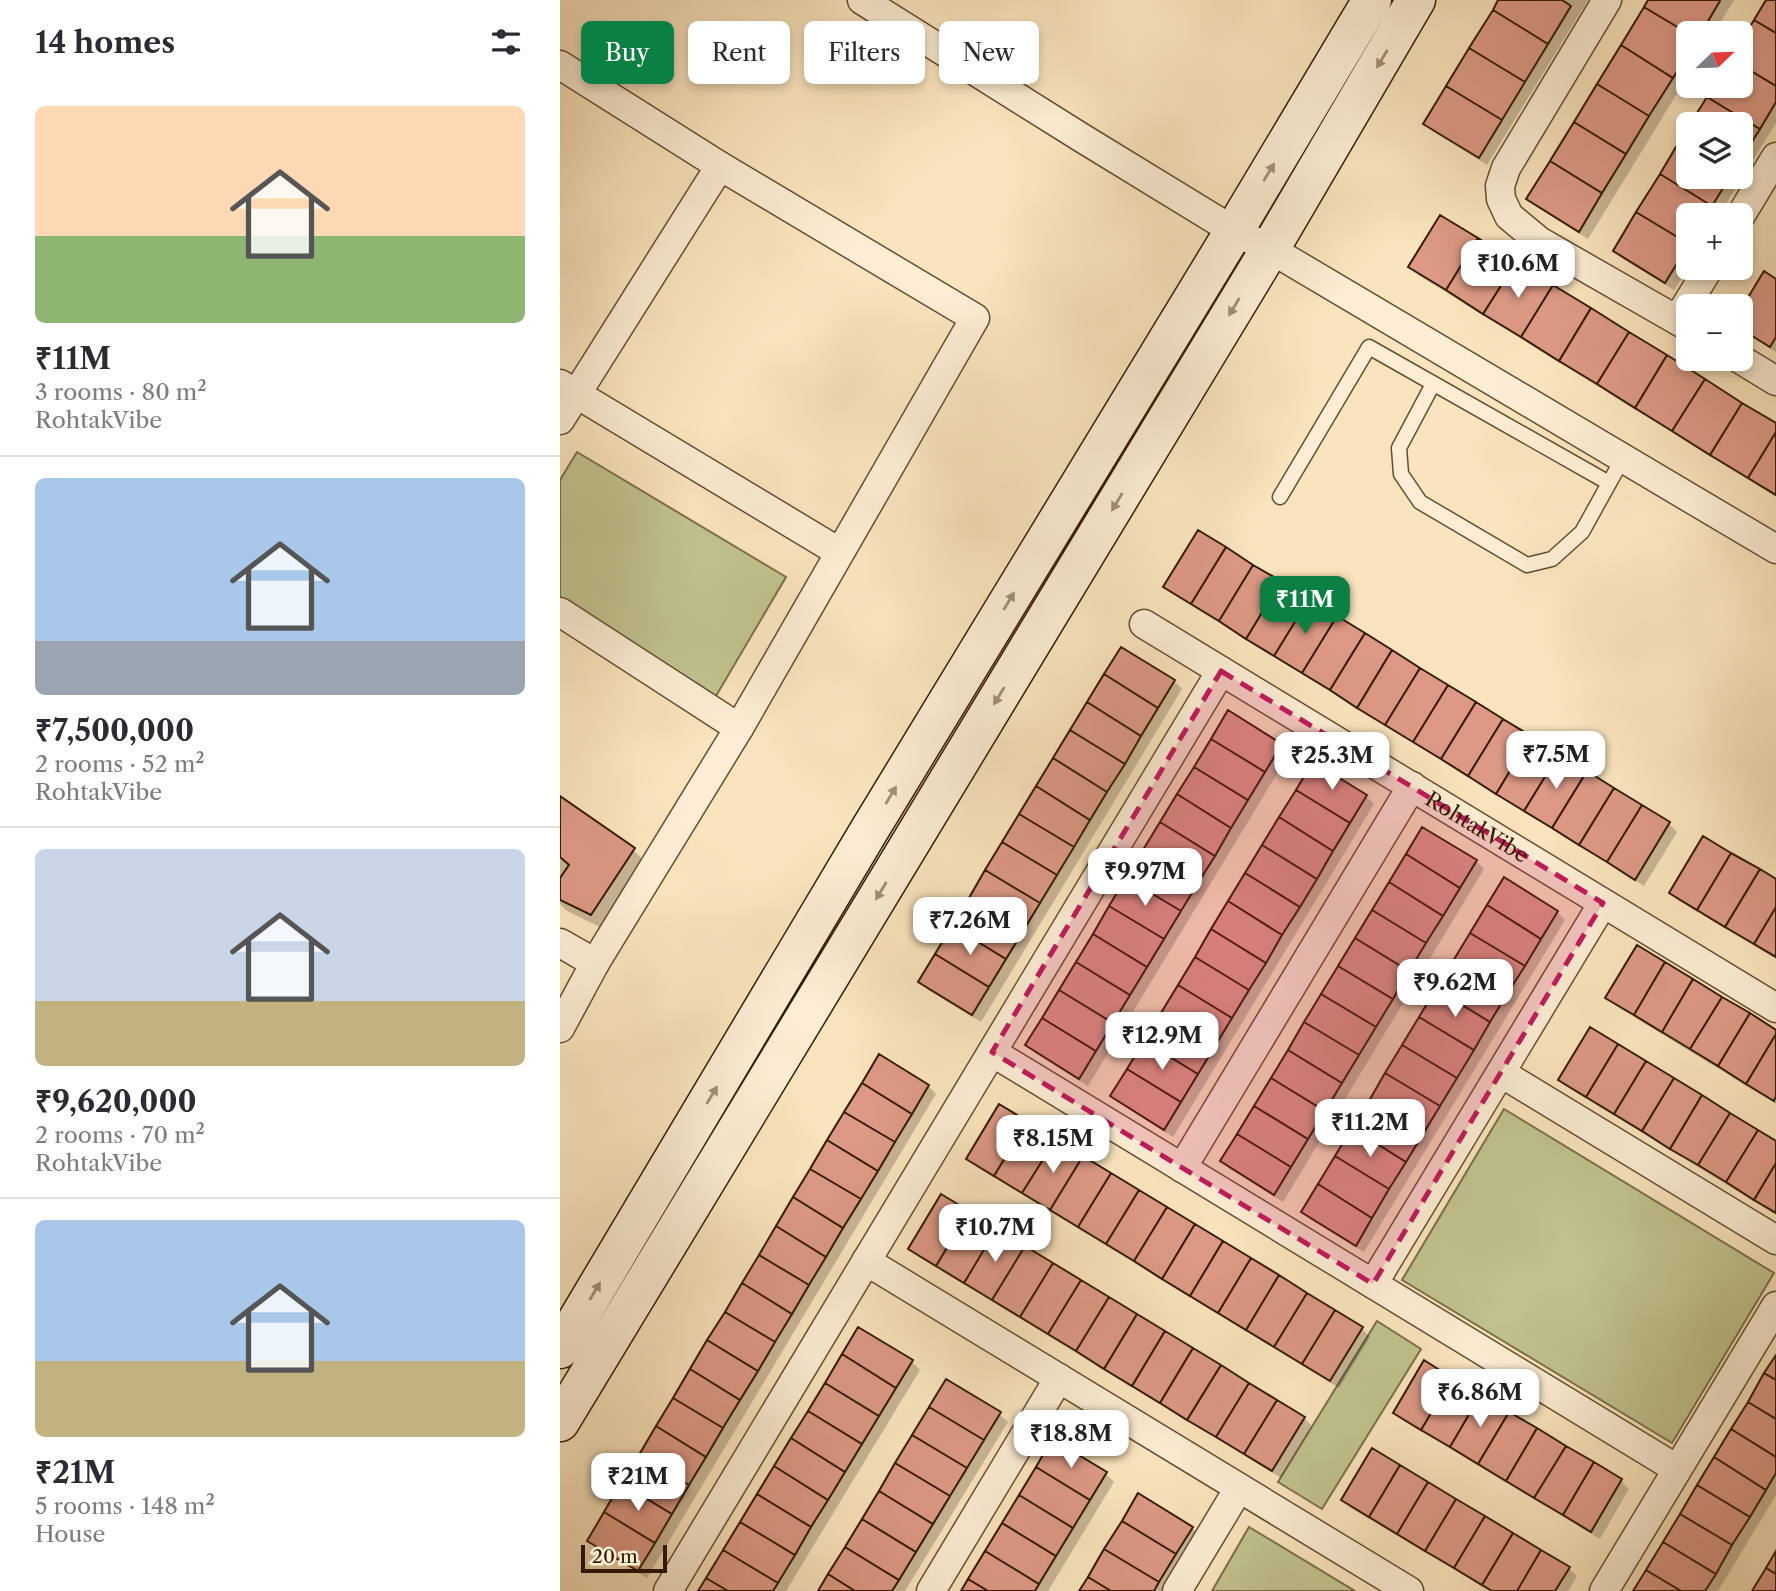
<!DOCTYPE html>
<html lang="en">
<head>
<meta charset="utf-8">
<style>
	body { margin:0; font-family:"Libre Caslon Text",serif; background:#f7f7f7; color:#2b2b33; height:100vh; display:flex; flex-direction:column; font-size:26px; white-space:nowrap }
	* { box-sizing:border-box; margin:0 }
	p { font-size:23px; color:#7c7c81 }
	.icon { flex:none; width:38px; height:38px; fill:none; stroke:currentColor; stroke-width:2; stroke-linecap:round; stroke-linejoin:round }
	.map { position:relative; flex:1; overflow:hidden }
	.panel { display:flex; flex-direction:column; background:#fff; width:560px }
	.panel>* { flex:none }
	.guide { position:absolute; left:21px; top:21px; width:665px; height:63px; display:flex; gap:14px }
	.needle { width:46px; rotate:67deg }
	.controls { position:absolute; left:1116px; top:21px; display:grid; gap:14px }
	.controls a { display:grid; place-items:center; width:77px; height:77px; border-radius:10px; background:#fff; box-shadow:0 4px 10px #0003; font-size:35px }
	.scale { position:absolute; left:21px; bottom:18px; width:86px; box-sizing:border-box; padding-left:7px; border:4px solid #341b00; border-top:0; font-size:19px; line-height:24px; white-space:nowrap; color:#341b00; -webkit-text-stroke:5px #fcedd4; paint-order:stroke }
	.price { position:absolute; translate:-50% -60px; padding:0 16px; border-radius:14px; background:#fff; color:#222; font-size:23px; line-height:46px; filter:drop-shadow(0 2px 4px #0008) }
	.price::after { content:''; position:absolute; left:50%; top:42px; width:21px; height:16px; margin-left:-10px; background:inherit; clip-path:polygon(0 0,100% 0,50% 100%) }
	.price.active { background:#0b8043; color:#fff }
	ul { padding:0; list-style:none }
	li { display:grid; align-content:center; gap:14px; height:371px; padding:0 35px }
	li+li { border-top:2px solid #e1e1e2 }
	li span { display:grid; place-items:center; height:217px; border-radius:10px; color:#555 }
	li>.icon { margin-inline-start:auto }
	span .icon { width:126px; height:126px; fill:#fffc; stroke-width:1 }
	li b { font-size:30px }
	h2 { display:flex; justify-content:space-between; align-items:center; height:84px; padding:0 35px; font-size:30px }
	.tag { padding:0 24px; border-radius:10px; background:#fff; box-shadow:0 4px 10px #0003; font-size:24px; line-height:63px }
	.tag.active { background:#0b8043; color:#fff }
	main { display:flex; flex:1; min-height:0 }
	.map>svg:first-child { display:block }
	.green { fill:#c1c38f; stroke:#7a6f48; stroke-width:2 }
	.shadow { fill:#0003 }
	.building { fill:#dd9985; stroke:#341b00; stroke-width:2 }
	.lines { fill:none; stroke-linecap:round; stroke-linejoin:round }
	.service-casing { stroke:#664d2f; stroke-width:17 }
	.minor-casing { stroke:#664d2f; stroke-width:31 }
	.secondary-casing { stroke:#341b00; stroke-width:41 }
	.service { stroke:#fcedd4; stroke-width:14 }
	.minor { stroke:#fcedd4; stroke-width:28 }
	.secondary { stroke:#fcedd4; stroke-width:38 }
	.oneway { fill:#a28e75 }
	.marked { fill:#c2185b; fill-opacity:0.2; stroke:#c2185b; stroke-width:5; stroke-dasharray:14 9; stroke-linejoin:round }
	.labels { text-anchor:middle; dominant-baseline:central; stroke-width:5; stroke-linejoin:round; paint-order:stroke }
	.street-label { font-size:21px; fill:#341b00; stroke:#fcedd4 }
</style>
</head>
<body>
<main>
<section class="panel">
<h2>14 homes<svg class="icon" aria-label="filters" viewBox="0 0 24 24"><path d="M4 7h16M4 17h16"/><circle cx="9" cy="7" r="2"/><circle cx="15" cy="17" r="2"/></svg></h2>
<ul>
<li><span style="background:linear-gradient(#ffd9b3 60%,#8fb573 0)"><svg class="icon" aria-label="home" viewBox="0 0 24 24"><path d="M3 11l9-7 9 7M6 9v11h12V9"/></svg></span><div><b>₹11M</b><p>3 rooms · 80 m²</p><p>RohtakVibe</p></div></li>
<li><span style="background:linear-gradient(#a9c7e8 75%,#9aa5b1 0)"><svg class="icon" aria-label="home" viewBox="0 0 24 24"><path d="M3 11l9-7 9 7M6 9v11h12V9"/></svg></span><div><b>₹7,500,000</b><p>2 rooms · 52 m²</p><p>RohtakVibe</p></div></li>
<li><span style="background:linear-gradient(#c9d6e8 70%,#c2b280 0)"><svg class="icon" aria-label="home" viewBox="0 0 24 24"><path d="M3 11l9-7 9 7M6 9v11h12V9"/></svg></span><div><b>₹9,620,000</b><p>2 rooms · 70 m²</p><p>RohtakVibe</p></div></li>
<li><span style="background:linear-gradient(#a9c7e8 65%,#c2b280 0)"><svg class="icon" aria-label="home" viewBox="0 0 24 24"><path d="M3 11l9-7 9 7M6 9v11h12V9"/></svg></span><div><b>₹21M</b><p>5 rooms · 148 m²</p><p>House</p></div></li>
</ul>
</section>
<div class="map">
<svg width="1216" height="1591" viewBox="0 0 1216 1591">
	<rect width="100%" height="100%" fill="#fae4bd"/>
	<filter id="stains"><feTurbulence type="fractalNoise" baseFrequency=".00286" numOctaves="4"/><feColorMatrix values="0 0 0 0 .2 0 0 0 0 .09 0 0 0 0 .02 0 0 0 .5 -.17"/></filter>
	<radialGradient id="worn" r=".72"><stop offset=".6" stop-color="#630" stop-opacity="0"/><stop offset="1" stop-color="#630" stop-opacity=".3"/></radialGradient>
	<!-- green -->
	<path class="green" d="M17 452 226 577 146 713 0 626V480Z
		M944 1109 1214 1273 1112 1443 842 1280Z
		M817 1321 861 1349 762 1509 718 1482Z
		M689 1527 795 1591H652Z"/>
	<!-- shadow -->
	<path class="shadow" d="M940 0H1028L927 165 874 132 865 124Z
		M1090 0H1174L1154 33H1129V74L1028 239 977 207 968 199Z
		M1208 0H1216V123L1159 215H1129V265L1114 290 1063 259 1055 250 1129 130V177H1181V124H1132L1156 86H1181Z
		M850 267 1216 425V497L858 275Z
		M1216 281V352L1181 330V312Z
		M605 587 1109 824 1117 832 1084 886 614 595Z
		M614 681 622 689 421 1022 368 990 360 981Z
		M721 745 729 754 528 1086 475 1053 467 1045Z
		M806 796 814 804 613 1137 561 1104 552 1096Z
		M0 798 73 850 90 866 48 931 7 911 0 904V881L3 877 0 876Z
		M916 861 924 869 723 1202 670 1169 662 1161Z
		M1216 881V959L1119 901 1111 893Z
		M997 912 1005 920 804 1252 751 1220 743 1212Z
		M1048 998 1216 1032V1104L1056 1006Z
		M1000 1080 1216 1143V1215L1009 1088Z
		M368 1086 376 1094 87 1578 38 1549 30 1540Z
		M409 1159 802 1329 810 1337 779 1388 417 1167Z
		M350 1249 744 1418 752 1426 721 1478 359 1257Z
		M1216 1358V1495L1158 1591H1075Z
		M352 1362 360 1370 226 1591H140Z
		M835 1412 1061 1481 1069 1489 1040 1539 844 1421Z
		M439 1414 448 1422 345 1591H260Z
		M546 1474 554 1482 488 1591H402Z
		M783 1500 1008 1568 1017 1576 1008 1591H930L791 1508Z
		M632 1528 640 1536 607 1591H521Z"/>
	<!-- building -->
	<path class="building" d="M938 0H1002L1011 6 988 44 933 10Z
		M1088 0H1159L1160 1 1141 33 1129 34 1084 7Z
		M1206 0H1216V33L1194 20Z
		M1084 7 1129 34V53L1113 78 1061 45Z
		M933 10 988 44 965 82 909 48Z
		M1194 20 1216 33V86L1181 65V41Z
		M1061 45 1113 78 1089 116 1037 84Z
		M909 48 965 82 942 120 886 86Z
		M1181 65 1216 86V102L1200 129 1147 97 1154 86H1181Z
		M1037 84 1089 116 1066 154 1014 122Z
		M886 86 942 120 919 158 863 124Z
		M1147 97 1200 129 1181 159V124H1130Z
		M1014 122 1066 154 1042 193 990 161Z
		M1123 135 1129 138V177H1170L1152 206 1100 174Z
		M990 161 1042 193 1019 232 966 199Z
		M1100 174 1152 206 1147 215H1129V244L1076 212Z
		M1076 212 1129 244 1105 283 1053 251Z
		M880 215 918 238 886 290 848 267Z
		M918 238 956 262 923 314 886 290Z
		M956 262 993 285 961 337 923 314Z
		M1204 271 1216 279V337L1210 347 1181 329V309Z
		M993 285 1031 308 999 361 961 337Z
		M1031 308 1069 332 1037 384 999 361Z
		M1069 332 1107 355 1075 408 1037 384Z
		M1107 355 1145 379 1112 431 1075 408Z
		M1145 379 1182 403 1150 455 1112 431Z
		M1182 403 1216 423V432L1188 478 1150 455Z
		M1216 432V495L1188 478Z
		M638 530 666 547 631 604 603 587Z
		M666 547 693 565 659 621 631 604Z
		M693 565 721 581 686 639 659 621Z
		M721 581 749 599 714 656 686 639Z
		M749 599 777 616 742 673 714 656Z
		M777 616 805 633 770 690 742 673Z
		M805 633 832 650 797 708 770 690Z
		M561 647 615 680 598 708 544 674Z
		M832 650 860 668 825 725 797 708Z
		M860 668 888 685 853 742 825 725Z
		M544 674 598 708 581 736 527 702Z
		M888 685 916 702 881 759 853 742Z
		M527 702 581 736 565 764 510 730Z
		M916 702 943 719 908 776 881 759Z
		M668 710 722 744 705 772 651 739Z
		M943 719 971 736 936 794 908 776Z
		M510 730 565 764 547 792 493 758Z
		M971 736 999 754 964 811 936 794Z
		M651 739 705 772 688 800 634 767Z
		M999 754 1027 771 992 828 964 811Z
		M493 758 547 792 530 820 476 786Z
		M753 762 807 795 790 823 736 790Z
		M634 767 688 800 671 828 617 794Z
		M1027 771 1054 788 1019 845 992 828Z
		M476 786 530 820 514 847 459 814Z
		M1054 788 1082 805 1047 862 1019 845Z
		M736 790 790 823 773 851 719 817Z
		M617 794 671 828 655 856 600 822Z
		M0 796 75 848 31 915 0 900V878L9 865 0 857Z
		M1082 805 1110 822 1075 880 1047 862Z
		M459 814 514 847 497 875 442 842Z
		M719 817 773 851 757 879 702 845Z
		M600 822 655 856 638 883 583 850Z
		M862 827 917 860 900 888 846 854Z
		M1143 836 1171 853 1137 910 1109 893Z
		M442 842 497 875 480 903 425 870Z
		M702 845 757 879 740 907 685 873Z
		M583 850 638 883 621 911 566 878Z
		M1171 853 1200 869 1165 927 1137 910Z
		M846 854 900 888 883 916 829 882Z
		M1200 869 1216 879V907L1194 944 1165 927Z
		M425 870 480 903 463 931 409 898Z
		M685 873 740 907 722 935 668 901Z
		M944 877 998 911 981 939 927 905Z
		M566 878 621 911 604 939 549 906Z
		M829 882 883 916 866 943 812 910Z
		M409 898 463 931 446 959 392 926Z
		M668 901 722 935 706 963 651 929Z
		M927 905 981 939 965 966 910 933Z
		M549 906 604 939 587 967 533 934Z
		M1216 907V957L1194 944Z
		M812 910 866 943 849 971 795 938Z
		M392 926 446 959 429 987 375 954Z
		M651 929 706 963 689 990 635 957Z
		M910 933 965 966 947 994 893 961Z
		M533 934 587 967 570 995 516 962Z
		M795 938 849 971 833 999 778 966Z
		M1077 945 1105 962 1074 1015 1045 998Z
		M375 954 429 987 412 1015 358 982Z
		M635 957 689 990 672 1018 618 985Z
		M893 961 947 994 930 1022 876 989Z
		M516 962 570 995 553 1023 499 990Z
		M1105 962 1133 979 1102 1032 1074 1015Z
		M778 966 833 999 816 1027 761 994Z
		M1133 979 1162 997 1130 1049 1102 1032Z
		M618 985 672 1018 655 1046 601 1013Z
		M876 989 930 1022 914 1050 859 1017Z
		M499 990 553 1023 536 1051 482 1018Z
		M761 994 816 1027 799 1055 744 1022Z
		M1162 997 1190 1013 1158 1066 1130 1049Z
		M601 1013 655 1046 638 1074 584 1041Z
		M1190 1013 1216 1030V1034L1186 1084 1158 1066Z
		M859 1017 914 1050 897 1078 842 1045Z
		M482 1018 536 1051 519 1079 465 1045Z
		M744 1022 799 1055 782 1083 728 1050Z
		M1030 1027 1058 1044 1026 1097 998 1080Z
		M1216 1034V1096L1214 1101 1186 1084Z
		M584 1041 638 1074 621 1102 567 1069Z
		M1058 1044 1086 1061 1054 1114 1026 1097Z
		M842 1045 897 1078 880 1106 825 1073Z
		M728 1050 782 1083 765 1111 711 1078Z
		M319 1054 369 1085 352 1114 302 1083Z
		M1086 1061 1114 1078 1082 1131 1054 1114Z
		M567 1069 621 1102 604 1130 550 1096Z
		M825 1073 880 1106 863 1134 809 1101Z
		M711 1078 765 1111 748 1139 694 1106Z
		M1114 1078 1142 1095 1110 1149 1082 1131Z
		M302 1083 352 1114 335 1142 284 1112Z
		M1142 1095 1170 1113 1138 1165 1110 1149Z
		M809 1101 863 1134 846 1162 792 1128Z
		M439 1104 467 1121 434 1176 406 1159Z
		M694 1106 748 1139 731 1167 677 1134Z
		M284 1112 335 1142 318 1171 267 1140Z
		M1170 1113 1198 1130 1166 1182 1138 1165Z
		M467 1121 496 1139 462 1193 434 1176Z
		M792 1128 846 1162 829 1189 775 1156Z
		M1198 1130 1216 1141V1163L1194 1200 1166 1182Z
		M677 1134 731 1167 714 1195 660 1161Z
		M496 1139 523 1156 490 1210 462 1193Z
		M267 1140 318 1171 301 1199 250 1169Z
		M523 1156 551 1173 518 1227 490 1210Z
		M775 1156 829 1189 812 1218 758 1184Z
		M1216 1163V1213L1194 1200Z
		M250 1169 301 1199 283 1228 233 1197Z
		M551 1173 579 1190 546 1244 518 1227Z
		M758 1184 812 1218 796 1246 741 1212Z
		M579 1190 607 1207 574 1261 546 1244Z
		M381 1194 409 1211 376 1266 348 1249Z
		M233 1197 283 1228 266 1257 216 1226Z
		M607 1207 635 1224 602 1279 574 1261Z
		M409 1211 437 1228 404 1283 376 1266Z
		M635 1224 663 1241 630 1296 602 1279Z
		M216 1226 266 1257 249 1285 199 1255Z
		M437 1228 465 1246 432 1300 404 1283Z
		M663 1241 691 1258 658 1313 630 1296Z
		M465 1246 493 1263 460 1317 432 1300Z
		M199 1255 249 1285 232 1314 182 1283Z
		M691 1258 719 1275 686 1330 658 1313Z
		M493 1263 521 1280 488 1334 460 1317Z
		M719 1275 747 1293 714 1347 686 1330Z
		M521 1280 549 1297 516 1351 488 1334Z
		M182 1283 232 1314 215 1342 165 1312Z
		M747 1293 775 1310 742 1364 714 1347Z
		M549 1297 577 1314 544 1369 516 1351Z
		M775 1310 803 1327 770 1381 742 1364Z
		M165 1312 215 1342 198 1371 147 1340Z
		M577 1314 605 1331 572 1386 544 1369Z
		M298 1327 353 1360 336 1388 282 1354Z
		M605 1331 633 1348 600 1403 572 1386Z
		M147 1340 198 1371 180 1400 130 1369Z
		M633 1348 661 1365 627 1420 600 1403Z
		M282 1354 336 1388 319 1416 265 1383Z
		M1216 1355V1380L1204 1373Z
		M864 1360 892 1378 861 1430 833 1413Z
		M661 1365 689 1383 656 1437 627 1420Z
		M130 1369 180 1400 163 1428 113 1398Z
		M1204 1373 1216 1380V1419L1188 1402Z
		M892 1378 921 1394 890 1447 861 1430Z
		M386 1379 441 1412 424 1440 369 1407Z
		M265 1383 319 1416 302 1444 248 1411Z
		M689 1383 717 1400 684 1454 656 1437Z
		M921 1394 949 1412 918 1464 890 1447Z
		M113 1398 163 1428 146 1457 96 1426Z
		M717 1400 745 1417 712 1471 684 1454Z
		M1188 1402 1216 1419V1457L1171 1429Z
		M369 1407 424 1440 407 1468 352 1435Z
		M248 1411 302 1444 285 1472 231 1438Z
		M949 1412 977 1428 946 1481 918 1464Z
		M96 1426 146 1457 129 1485 79 1455Z
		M977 1428 1006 1446 974 1498 946 1481Z
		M1171 1429 1216 1457V1473L1206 1490 1154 1457Z
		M352 1435 407 1468 390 1496 335 1463Z
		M231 1438 285 1472 268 1500 214 1466Z
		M492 1439 547 1472 530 1500 476 1467Z
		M1006 1446 1034 1462 1003 1515 974 1498Z
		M812 1448 840 1465 809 1517 781 1500Z
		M79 1455 129 1485 112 1514 61 1483Z
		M1154 1457 1206 1490 1190 1517 1137 1485Z
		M1034 1462 1062 1479 1031 1532 1003 1515Z
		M335 1463 390 1496 373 1524 319 1491Z
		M840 1465 868 1482 837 1534 809 1517Z
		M214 1466 268 1500 251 1527 197 1494Z
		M476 1467 530 1500 513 1528 459 1495Z
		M868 1482 896 1499 865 1551 837 1534Z
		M61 1483 112 1514 95 1543 44 1512Z
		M1137 1485 1190 1517 1172 1545 1120 1514Z
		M319 1491 373 1524 356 1552 302 1519Z
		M578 1493 633 1527 616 1554 562 1521Z
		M197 1494 251 1527 235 1555 180 1522Z
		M459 1495 513 1528 496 1556 442 1523Z
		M896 1499 925 1516 894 1568 865 1551Z
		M44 1512 95 1543 78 1571 27 1541Z
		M1120 1514 1172 1545 1156 1574 1103 1542Z
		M925 1516 953 1533 922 1585 894 1568Z
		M302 1519 356 1552 339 1580 285 1547Z
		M562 1521 616 1554 599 1582 544 1549Z
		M180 1522 235 1555 218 1583 163 1550Z
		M442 1523 496 1556 479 1584 425 1551Z
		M953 1533 981 1550 957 1591H932L922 1585Z
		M1103 1542 1156 1574 1145 1591H1121L1086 1570Z
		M285 1547 339 1580 332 1591H295L268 1574Z
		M544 1549 599 1582 594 1591H551L528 1577Z
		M163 1550 218 1583 213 1591H168L146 1578Z
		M981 1550 1010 1567 995 1591H957Z
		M425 1551 479 1584 475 1591H428L408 1579Z
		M1216 1551V1574L1206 1568Z
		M1206 1568 1216 1574V1591H1192Z
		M1086 1570 1121 1591H1073Z
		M268 1574 295 1591H258Z
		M528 1577 551 1591H519Z
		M146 1578 168 1591H138Z
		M408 1579 428 1591H401Z"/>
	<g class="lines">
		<!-- service casing -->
		<g class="service-casing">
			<path id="service" d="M873 384 839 448 841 474 860 502 967 565 992 559 1022 532 1063 458
				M720 497 809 347 1049 483"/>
		</g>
		<!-- minor casing -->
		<g class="minor-casing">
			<g id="minor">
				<path d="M302 0 522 138 674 231 710 249 1216 549"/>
				<path d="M1047 0 946 168 940 186 941 199 949 216 979 241 1129 327"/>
				<path d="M0 65 160 166 415 318 179 728 35 963 0 1028"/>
				<path d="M1181 215 1216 157"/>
				<path d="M1117 320 1149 268"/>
				<path d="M1180 359 1216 381"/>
				<path d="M0 384 279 552"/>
				<path d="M0 420 160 166"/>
				<path d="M0 612 179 728"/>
				<path id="s1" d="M584 624 1216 1008"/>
				<path d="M0 943 35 963"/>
				<path d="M432 1052 1117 1469"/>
				<path d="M941 1073 1216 1240"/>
				<path d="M622 1168 852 786"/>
				<path d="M306 1261 849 1591"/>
				<path d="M813 1284 1043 903"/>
				<path d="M108 1591 661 671"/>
				<path d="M371 1591 499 1378"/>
				<path d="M617 1591 679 1488"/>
				<path d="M1044 1591 1216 1306"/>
			</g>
		</g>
		<!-- secondary casing -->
		<g class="secondary-casing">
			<path id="secondary" d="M0 1349 310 829 674 231 812 0
				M0 1422 710 249 856 0"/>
		</g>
		<!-- service -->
		<use href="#service" class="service"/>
		<!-- minor -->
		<use href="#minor" class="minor"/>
		<!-- secondary -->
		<use href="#secondary" class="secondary"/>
	</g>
	<!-- one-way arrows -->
	<defs><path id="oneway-solid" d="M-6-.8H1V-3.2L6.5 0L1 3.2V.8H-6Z" transform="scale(1.75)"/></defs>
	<g class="oneway">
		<use href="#oneway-solid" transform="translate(822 59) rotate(121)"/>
		<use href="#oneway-solid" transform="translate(709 172) rotate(-59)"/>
		<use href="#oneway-solid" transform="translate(674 307) rotate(121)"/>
		<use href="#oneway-solid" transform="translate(557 502) rotate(121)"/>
		<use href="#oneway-solid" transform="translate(449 601) rotate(-59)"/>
		<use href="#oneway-solid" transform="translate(439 696) rotate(121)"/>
		<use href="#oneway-solid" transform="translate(331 795) rotate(-59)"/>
		<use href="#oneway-solid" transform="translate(321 891) rotate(121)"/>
		<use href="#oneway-solid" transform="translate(152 1095) rotate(-59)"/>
		<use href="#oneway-solid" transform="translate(35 1291) rotate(-59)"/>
	</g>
	<!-- marked area -->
	<path class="marked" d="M661 671 1043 903 813 1284 432 1052Z"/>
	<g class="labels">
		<!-- street labels -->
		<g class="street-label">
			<text stroke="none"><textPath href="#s1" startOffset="390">RohtakVibe</textPath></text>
		</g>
	</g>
	<rect width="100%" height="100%" filter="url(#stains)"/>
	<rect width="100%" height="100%" fill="url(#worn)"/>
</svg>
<div class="controls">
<a><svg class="needle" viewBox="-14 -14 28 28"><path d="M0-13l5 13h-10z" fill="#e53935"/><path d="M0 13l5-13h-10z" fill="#7c7c81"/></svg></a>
<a><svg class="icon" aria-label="layers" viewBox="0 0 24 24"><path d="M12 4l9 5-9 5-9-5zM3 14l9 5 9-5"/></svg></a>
<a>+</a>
<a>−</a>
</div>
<div class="scale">20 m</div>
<b class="price" style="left:958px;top:300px">₹10.6M</b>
<b class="price active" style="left:745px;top:636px">₹11M</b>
<b class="price" style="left:996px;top:791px">₹7.5M</b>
<b class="price" style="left:772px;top:792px">₹25.3M</b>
<b class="price" style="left:585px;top:908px">₹9.97M</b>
<b class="price" style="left:410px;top:957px">₹7.26M</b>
<b class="price" style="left:895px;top:1019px">₹9.62M</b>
<b class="price" style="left:602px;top:1072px">₹12.9M</b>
<b class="price" style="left:810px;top:1159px">₹11.2M</b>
<b class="price" style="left:493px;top:1175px">₹8.15M</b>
<b class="price" style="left:435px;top:1264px">₹10.7M</b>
<b class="price" style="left:920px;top:1429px">₹6.86M</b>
<b class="price" style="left:511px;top:1470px">₹18.8M</b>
<b class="price" style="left:78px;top:1513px">₹21M</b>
<div class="guide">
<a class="tag active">Buy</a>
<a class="tag">Rent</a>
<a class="tag">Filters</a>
<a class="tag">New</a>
</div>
</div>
</main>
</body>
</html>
